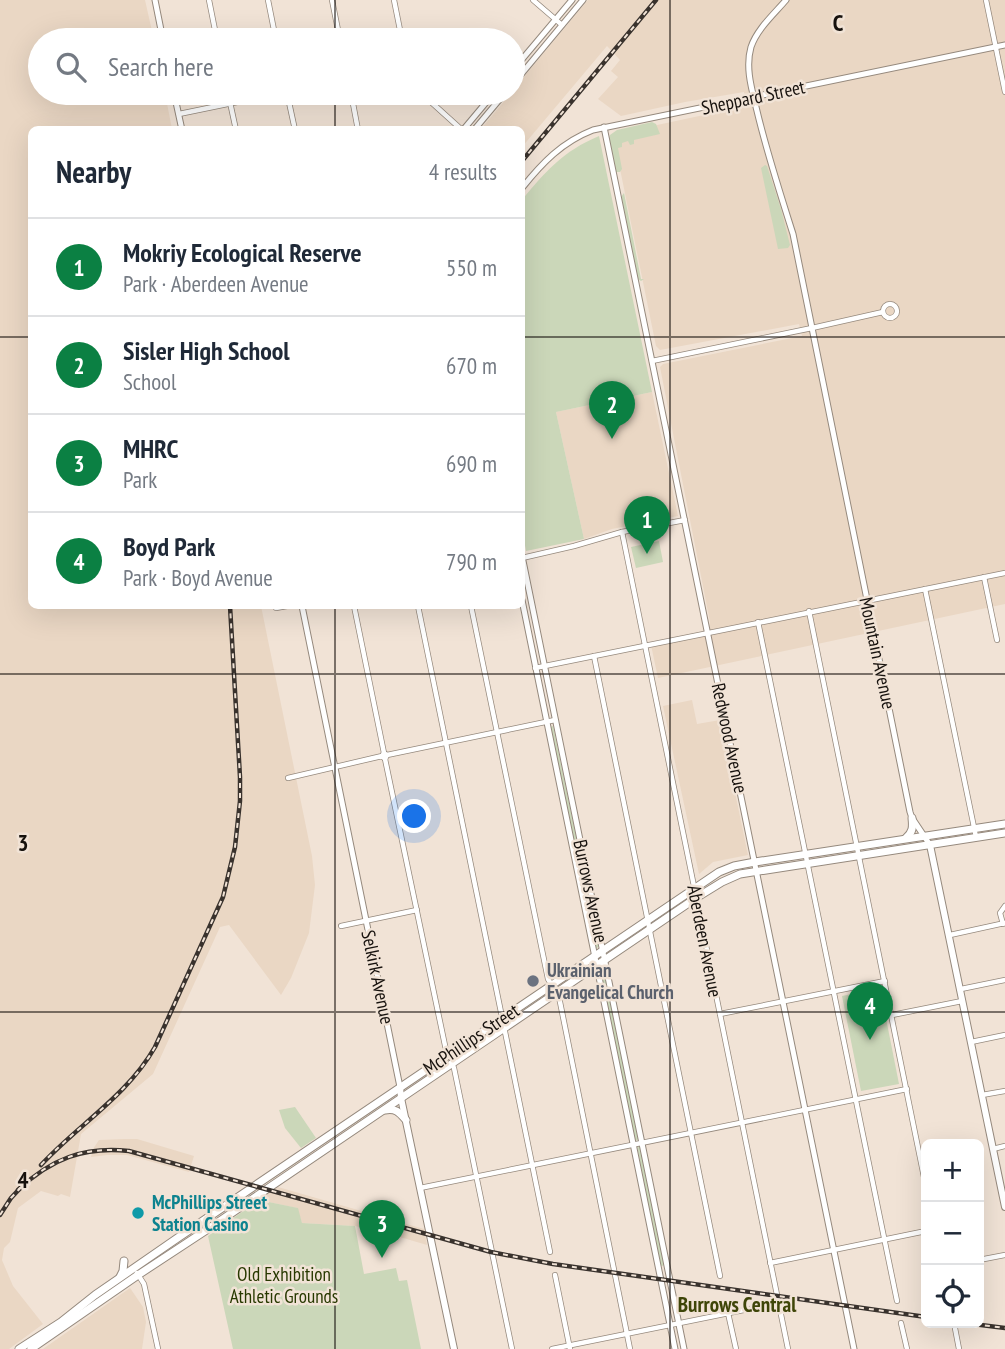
<!DOCTYPE html>
<html lang="en">
<head>
<meta charset="utf-8">
<style>
	:root { --surface:#fff; --page:#f6f6f7; --text:#1f2937; --muted:#747a83; --line:#e0e1e3; --accent:#0b8043 }
	body { margin:0; font-family:"PT Sans Narrow",sans-serif; background:var(--page); color:var(--text) }
	.controls { position:absolute; right:21px; bottom:21px; display:grid; overflow:hidden; border-radius:10px; box-shadow:0 7px 28px #0002 }
	.controls button { width:63px; height:63px; display:grid; place-items:center; padding:0; border:0; border-bottom:2px solid var(--line); background:var(--surface); color:var(--text); font:35px sans-serif }
	.you { position:absolute; left:415px; top:817px; width:24px; height:24px; margin:-18px; border:5px solid #fff; border-radius:50%; background:#1a73e8; box-shadow:0 0 0 10px #1a73e833 }
	.badge { display:grid; place-items:center; width:46px; height:46px; border-radius:50%; background:var(--accent); color:#fff; font-size:23px; font-weight:700 }
	.pin { position:absolute; translate:-50% -58px; filter:drop-shadow(0 2px 4px #0008) }
	.pin::after { content:''; position:absolute; top:37px; width:24px; height:21px; background:inherit; clip-path:polygon(0 0,100% 0,50% 100%) }
	.list { margin:0; padding:0; list-style:none }
	h2 { display:flex; justify-content:space-between; align-items:center; height:91px; margin:0; padding:0 28px; font-size:30px }
	h2 small { font-size:23px; font-weight:400; color:var(--muted) }
	.list li { display:grid; grid-template-columns:46px 1fr auto; gap:21px; align-items:center; box-sizing:border-box; height:98px; padding:0 28px; border-top:2px solid var(--line) }
	.list b { display:block; font-size:26px; white-space:nowrap }
	.list p { margin:0; font-size:23px; white-space:nowrap; color:var(--muted) }
	.list em { font-size:23px; font-style:normal; color:var(--muted) }
	.icon { flex:none; width:38px; height:38px; fill:none; stroke:currentColor; stroke-width:2; stroke-linecap:round; stroke-linejoin:round }
	.map { position:relative; flex:none; width:1005px; height:1349px; overflow:hidden }
	.search { position:absolute; background:var(--surface); box-shadow:0 7px 28px #0002; left:28px; top:28px; width:497px; height:77px; display:flex; align-items:center; gap:18px; box-sizing:border-box; padding:0 24px; border-radius:38px; color:var(--muted); font-size:26px }
	.panel { position:absolute; background:var(--surface); box-shadow:0 7px 28px #0002; left:28px; top:126px; width:497px; height:483px; border-radius:10px }
	.map>svg:first-child { display:block }
	.built { fill:#ead7c4 }
	.green { fill:#cbd7b9 }
	.lines { fill:none; stroke-linecap:round; stroke-linejoin:round }
	.minor-casing { stroke:#95897d; stroke-width:6 }
	.tertiary-casing { stroke:#95897d; stroke-width:7 }
	.secondary-casing { stroke:#95897d; stroke-width:8 }
	.primary-casing { stroke:#95897d; stroke-width:9 }
	.minor { stroke:#fff; stroke-width:4.5 }
	.tertiary { stroke:#fff; stroke-width:5 }
	.secondary { stroke:#fff; stroke-width:6 }
	.primary { stroke:#fff; stroke-width:7 }
	.rail-casing { stroke:#39322d; stroke-width:4.5 }
	.rail { stroke:#f1e3d6; stroke-width:2; stroke-dasharray:5; stroke-linecap:butt }
	.grid { fill:none; stroke:#17120e; stroke-width:2; stroke-opacity:0.55 }
	.worship-dot { fill:#6b7280; stroke:#f1e3d6; stroke-width:2.5 }
	.culture-dot { fill:#0f9aa8; stroke:#f1e3d6; stroke-width:2.5 }
	.labels { text-anchor:middle; stroke-width:5; stroke-linejoin:round; paint-order:stroke }
	.street-label { font-size:19px; fill:#17120e; stroke:#f1e3d6 }
	.worship-label { font-size:19px; font-weight:bold; fill:#5b616d; stroke:#f1e3d6; text-anchor:start }
	.culture-label { font-size:19px; font-weight:bold; fill:#0d838f; stroke:#f1e3d6; text-anchor:start }
	.park-label { font-size:19px; fill:#283900; stroke:#f1e3d6 }
	.neighbourhood-label { font-size:21px; font-weight:bold; fill:#3e4508; stroke:#f1e3d6 }
	.grid-label { font-size:23px; text-anchor:middle; font-weight:bold; fill:#17120e; stroke:#f1e3d6; stroke-width:5; stroke-linejoin:round; paint-order:stroke }
</style>
</head>
<body>
<div class="map">
<svg width="1005" height="1349" viewBox="0 0 1005 1349">
	<rect width="100%" height="100%" fill="#f1e3d6"/>
	<g class="built">
		<polygon points="0,0 145,0 154,40 40,40 40,93 165,93 172,129 32,130 32,606 261,606 312,856 315,885 309,933 291,978 281,995 229,925 220,927 153,1074 81,1134 70,1197 61,1194 58,1196 41,1191 18,1208 10,1242 4,1248 2,1260 13,1286 43,1324 9,1349 0,1349"/>
		<polygon points="588,0 1005,0 1005,604 658,678 651,645 709,633 710,622 660,367 663,364 802,336 799,324 660,350 656,346 619,164 615,134 746,106 744,92 685,102 621,116 598,99 618,77 611,71 620,60 607,46 522,147 522,130 480,130 511,93 513,93 513,90"/>
		<polygon points="652,392 678,516 612,529 584,539 556,412"/>
		<polygon points="692,700 697,724 720,720 748,855 713,862 699,874 663,706"/>
		<polygon points="124,1139 137,1139 194,1156 189,1172 127,1155 107,1155 91,1157 93,1149 99,1140"/>
		<polygon points="278,1187 424,1229 427,1245 393,1235 355,1226 302,1223 297,1208 259,1200"/>
		<polygon points="130,1288 143,1307 146,1322 142,1349 43,1349"/>
	</g>
	<g class="green">
		<polygon points="652,122 656,124 660,134 634,140 634,144 630,145 628,141 622,143 622,147 618,148 622,169 620,172 616,172 609,140 610,135 617,130"/>
		<path d="M 599,136 L 652,392 L 556,412 L 584,539 L 526,551 L 522,528 L 522,200 C 545,172 563,151 599,136 Z"/>
		<polygon points="765,165 767,166 781,209 790,245 788,248 778,249 761,168"/>
		<polygon points="624,193 641,279 644,279 641,281 638,279 621,197"/>
		<polygon points="659,541 663,562 636,568 631,547"/>
		<polygon points="553,726 599,946 597,948 596,948 550,727"/>
		<polygon points="603,968 605,969 639,1136 637,1141 634,1138 600,971"/>
		<polygon points="880,988 899,1084 861,1091 842,996"/>
		<polygon points="295,1107 316,1138 301,1148 285,1128 279,1110"/>
		<polygon points="637,1146 639,1146 641,1148 664,1265 662,1266 659,1264"/>
		<polygon points="259,1200 298,1208 302,1223 355,1226 364,1274 396,1268 399,1281 407,1280 421,1349 233,1349 208,1236"/>
	</g>
	<g class="lines">
		<defs>
			<g id="minor">
				<polyline points="209,0 217,40"/>
				<polyline points="268,0 276,40"/>
				<polyline points="332,0 340,40"/>
				<polyline points="394,0 402,40"/>
				<polyline points="533,0 562,25"/>
				<polyline points="986,0 1005,92"/>
				<polyline points="228,93 236,130"/>
				<polyline points="287,93 295,130"/>
				<polyline points="351,93 358,130"/>
				<polyline points="421,93 462,130"/>
				<polyline points="179,114 281,93"/>
				<circle cx="890" cy="311" r="7"/>
				<polyline points="652,361 812,328 883,312"/>
				<polyline points="622,532 788,1349"/>
				<polyline points="522,558 574,546 622,532 685,520"/>
				<polyline points="984,577 997,640"/>
				<polyline points="925,589 976,837"/>
				<polyline points="354,606 384,753"/>
				<polyline points="418,606 550,1252"/>
				<polyline points="471,606 548,979 559,997 630,1349"/>
				<polyline points="276,608 287,606"/>
				<polyline points="809,611 926,1187"/>
				<polyline points="758,622 897,1301"/>
				<polyline points="594,656 720,1276"/>
				<polyline points="535,668 1005,573"/>
				<polyline points="387,755 555,720"/>
				<polyline points="385,759 447,1055"/>
				<polyline points="288,778 382,756 385,759 387,755 384,753 382,756"/>
				<polyline points="1003,924 1000,913 1005,906"/>
				<polyline points="341,926 417,910"/>
				<polyline points="950,935 1005,923"/>
				<polyline points="961,989 1005,980"/>
				<polyline points="720,1014 885,981"/>
				<polyline points="892,1015 962,1001"/>
				<polyline points="971,1042 1005,1035"/>
				<polyline points="452,1063 454,1068 512,1349"/>
				<polyline points="982,1095 1005,1091"/>
				<polyline points="993,1149 1005,1146"/>
				<polyline points="420,1188 907,1089"/>
				<polyline points="979,1260 1005,1255"/>
				<polyline points="770,1263 926,1231"/>
				<polyline points="137,1273 144,1284 158,1349"/>
				<polyline points="555,1275 570,1349"/>
				<polyline points="728,1313 736,1349"/>
				<polyline points="901,1323 907,1349"/>
				<polyline points="954,1323 959,1349"/>
				<polyline points="552,1349 779,1303"/>
			</g>
			<g id="tertiary">
				<polyline points="155,0 163,40"/>
				<path d="M 786,0 C 774,14 757,29 751,47 C 745,68 752,90 757,111 C 767,153 780,193 793,234 L 910,812 L 912,818 L 930,845"/>
				<polyline points="513,70 572,0"/>
				<polyline points="513,84 583,0"/>
				<polyline points="174,93 182,130"/>
				<polyline points="604,127 854,1349"/>
				<polyline points="463,130 494,93"/>
				<polyline points="474,130 505,93"/>
				<path d="M 522,188 C 542,163 562,142 593,130 L 1005,45"/>
				<polyline points="522,556 684,1349"/>
				<polyline points="522,600 675,1349"/>
				<polyline points="302,606 400,1087"/>
			</g>
			<g id="secondary">
				<polyline points="930,845 1005,1207"/>
				<polyline points="400,1087 401,1098 454,1349"/>
			</g>
			<g id="primary">
				<path d="M 906,838 C 913,832 913,827 912,818"/>
				<path d="M 385,1110 C 396,1108 399,1112 406,1120"/>
				<polyline points="120,1277 123,1271 124,1261"/>
				<polyline points="19,1349 61,1322 95,1295 179,1237 719,872 734,866 755,862 1005,824"/>
				<polyline points="31,1349 138,1275 211,1227 696,898 722,882 740,874 1005,833"/>
			</g>
		</defs>
		<use href="#minor" class="minor-casing"/>
		<use href="#tertiary" class="tertiary-casing"/>
		<use href="#secondary" class="secondary-casing"/>
		<use href="#primary" class="primary-casing"/>
		<use href="#minor" class="minor"/>
		<use href="#tertiary" class="tertiary"/>
		<use href="#secondary" class="secondary"/>
		<use href="#primary" class="primary"/>
		<defs>
			<g id="rail">
				<polyline points="522,161 656,0"/>
				<path d="M 41,1165 C 79,1124 127,1096 155,1047 L 223,897 L 235,847 L 240,801 L 240,777 L 230,606"/>
				<path d="M 18,1190 C 51,1159 84,1146 129,1151 L 491,1252 L 553,1264 L 926,1317"/>
				<polyline points="0,1215 11,1198 25,1183"/>
				<polyline points="965,1323 1005,1328"/>
			</g>
		</defs>
		<use href="#rail" class="rail-casing"/>
		<use href="#rail" class="rail"/>
	</g>
	<path class="grid" d="M 335,0 L 335,40M 670,0 L 670,1349M 335,93 L 335,130M 0,337 L 32,337M 522,337 L 1005,337M 335,606 L 335,1349M 0,674 L 1005,674M 0,1012 L 1005,1012"/>
	<circle class="worship-dot" cx="533" cy="981" r="7"/>
	<circle class="culture-dot" cx="138" cy="1213" r="7"/>
	<g class="labels">
		<g class="street-label">
			<text transform="translate(753 97) rotate(-12)" y="7">Sheppard Street</text>
			<text transform="translate(878 653) rotate(78)" y="7">Mountain Avenue</text>
			<text transform="translate(730 738) rotate(78)" y="7">Redwood Avenue</text>
			<text transform="translate(591 891) rotate(78)" y="7">Burrows Avenue</text>
			<text transform="translate(705 941) rotate(79)" y="7">Aberdeen Avenue</text>
			<text transform="translate(378 977) rotate(78)" y="7">Selkirk Avenue</text>
			<text transform="translate(471 1039) rotate(-34)" y="7">McPhillips Street</text>
		</g>
		<g class="worship-label">
			<text x="547" y="977">Ukrainian<tspan x="547" dy="22">Evangelical Church</tspan></text>
		</g>
		<g class="culture-label">
			<text x="152" y="1209">McPhillips Street<tspan x="152" dy="22">Station Casino</tspan></text>
		</g>
		<g class="park-label">
			<text x="284" y="1281">Old Exhibition<tspan x="284" dy="22">Athletic Grounds</tspan></text>
		</g>
		<g class="neighbourhood-label">
			<text x="737" y="1312">Burrows Central</text>
		</g>
	</g>
	<g class="grid-label">
		<text x="838" y="31">C</text>
		<text x="23" y="851">3</text>
		<text x="23" y="1188">4</text>
	</g>
</svg>
<div class="controls">
<button>+</button>
<button>−</button>
<button><svg class="icon" aria-label="locate" viewBox="0 0 24 24"><circle cx="12" cy="12" r="6"/><path d="M12 2v4M12 18v4M2 12h4M18 12h4"/></svg></button>
</div>
<div class="you"></div>
<div class="pin badge" style="left:647px;top:554px">1</div>
<div class="pin badge" style="left:612px;top:439px">2</div>
<div class="pin badge" style="left:382px;top:1258px">3</div>
<div class="pin badge" style="left:870px;top:1040px">4</div>
<div class="search"><svg class="icon" aria-label="search" viewBox="0 0 24 24"><circle cx="10" cy="10" r="6"/><path d="M15 15l6 6"/></svg>Search here</div>
<section class="panel">
<h2>Nearby<small>4 results</small></h2>
<ul class="list">
<li><span class="badge">1</span><div><b>Mokriy Ecological Reserve</b><p>Park · Aberdeen Avenue</p></div><em>550 m</em></li>
<li><span class="badge">2</span><div><b>Sisler High School</b><p>School</p></div><em>670 m</em></li>
<li><span class="badge">3</span><div><b>MHRC</b><p>Park</p></div><em>690 m</em></li>
<li><span class="badge">4</span><div><b>Boyd Park</b><p>Park · Boyd Avenue</p></div><em>790 m</em></li>
</ul>
</section>
</div>
</body>
</html>
